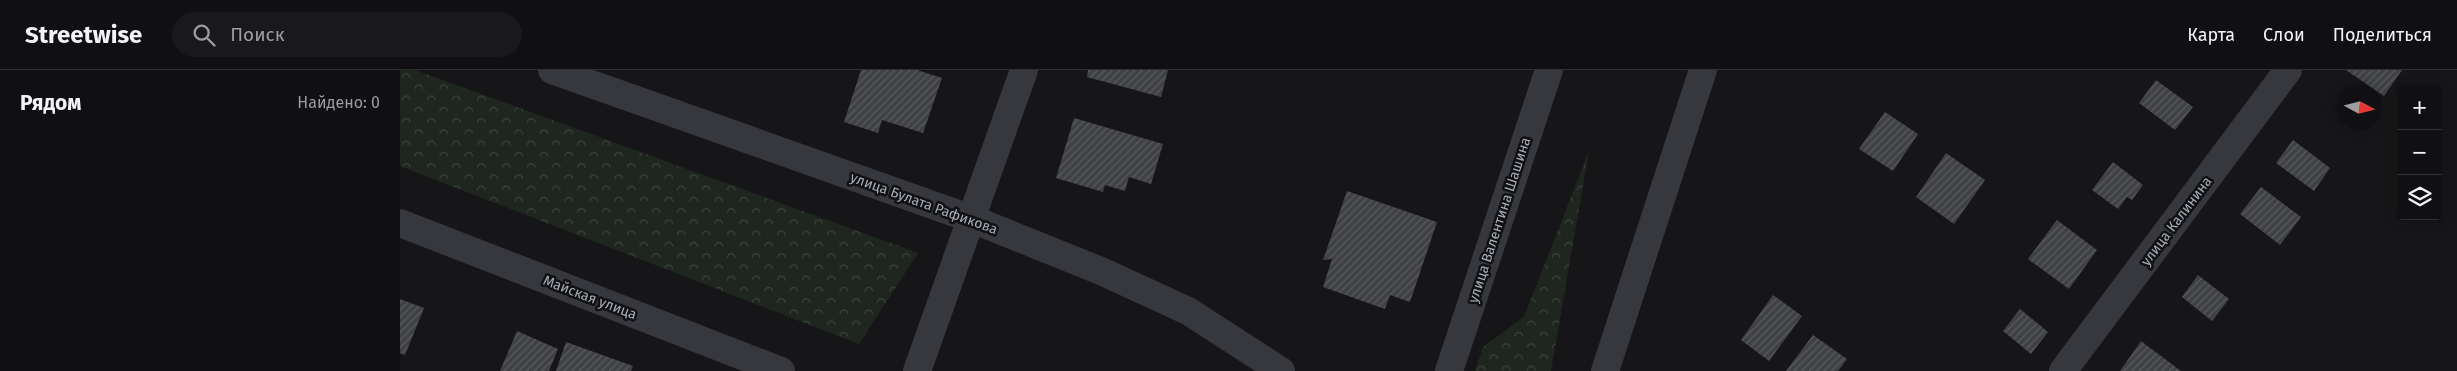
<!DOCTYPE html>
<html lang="ru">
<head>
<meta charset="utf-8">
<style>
	:root { --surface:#101012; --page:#19191b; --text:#f1f3f6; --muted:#9c9d9f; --line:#303032 }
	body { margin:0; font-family:"Fira Sans",sans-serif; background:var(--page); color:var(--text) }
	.controls { position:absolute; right:15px; top:15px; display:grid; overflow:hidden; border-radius:5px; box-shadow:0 2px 12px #0003 }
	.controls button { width:45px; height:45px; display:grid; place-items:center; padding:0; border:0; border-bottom:1px solid var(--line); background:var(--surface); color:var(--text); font:25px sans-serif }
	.compass { position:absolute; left:1937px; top:15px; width:45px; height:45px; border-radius:50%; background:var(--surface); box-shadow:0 2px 12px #0003; rotate:97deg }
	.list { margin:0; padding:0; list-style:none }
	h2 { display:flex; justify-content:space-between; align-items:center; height:65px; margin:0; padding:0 20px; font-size:21px }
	h2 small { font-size:16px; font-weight:400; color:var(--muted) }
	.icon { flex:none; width:28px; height:28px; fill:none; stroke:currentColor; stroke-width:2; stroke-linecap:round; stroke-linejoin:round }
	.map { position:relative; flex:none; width:2057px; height:301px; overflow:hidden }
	header { display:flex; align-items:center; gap:30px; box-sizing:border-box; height:70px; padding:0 25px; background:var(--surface); border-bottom:1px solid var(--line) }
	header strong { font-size:24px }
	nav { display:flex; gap:28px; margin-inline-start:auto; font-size:18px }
	.search { width:350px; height:45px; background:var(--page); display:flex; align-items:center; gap:12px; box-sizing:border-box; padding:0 18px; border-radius:28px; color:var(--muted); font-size:19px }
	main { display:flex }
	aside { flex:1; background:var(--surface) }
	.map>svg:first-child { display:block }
	.forest { fill:url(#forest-crowns) }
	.building { fill:url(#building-hatch) }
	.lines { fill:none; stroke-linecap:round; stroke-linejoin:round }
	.minor { stroke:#37383d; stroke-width:28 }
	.labels { text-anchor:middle; stroke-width:5; stroke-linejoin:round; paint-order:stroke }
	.street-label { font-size:14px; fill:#a8adb8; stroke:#111113 }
</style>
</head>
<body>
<header>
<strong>Streetwise</strong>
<div class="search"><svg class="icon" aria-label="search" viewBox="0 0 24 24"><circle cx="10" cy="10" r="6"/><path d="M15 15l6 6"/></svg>Поиск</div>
<nav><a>Карта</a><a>Слои</a><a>Поделиться</a></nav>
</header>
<main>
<aside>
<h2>Рядом<small>Найдено: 0</small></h2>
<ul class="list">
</ul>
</aside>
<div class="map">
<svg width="2057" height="301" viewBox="0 0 2057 301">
	<defs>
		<pattern id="forest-crowns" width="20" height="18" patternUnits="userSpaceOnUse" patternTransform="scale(1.25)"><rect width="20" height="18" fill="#1e261f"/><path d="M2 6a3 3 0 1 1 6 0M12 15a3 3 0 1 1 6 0" fill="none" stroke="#3c433d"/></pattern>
		<pattern id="building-hatch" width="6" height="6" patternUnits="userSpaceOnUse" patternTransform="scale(1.25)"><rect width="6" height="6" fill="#404145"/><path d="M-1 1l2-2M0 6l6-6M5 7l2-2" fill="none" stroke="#595a5e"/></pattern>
	</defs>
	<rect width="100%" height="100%" fill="#161618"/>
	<g class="forest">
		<polygon points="0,0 15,0 518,183 459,274 0,96"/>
		<polygon points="1189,81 1151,301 1075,301 1083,277 1124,247"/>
	</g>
	<g class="building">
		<polygon points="461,0 517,0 542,8 523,63 482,50 478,63 444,52"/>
		<polygon points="688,0 768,0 761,27 687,7"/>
		<polygon points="1946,0 2002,0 1984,26"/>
		<polygon points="1756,10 1793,37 1775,60 1739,33"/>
		<polygon points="1485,42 1518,64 1493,101 1459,79"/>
		<polygon points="674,48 763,74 751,114 729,107 725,121 705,115 703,122 656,108"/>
		<polygon points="1893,70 1930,98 1914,121 1876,93"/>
		<polygon points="1546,83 1585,110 1554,154 1516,127"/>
		<polygon points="1713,92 1743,115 1732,130 1727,127 1718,139 1692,120"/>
		<polygon points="1861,117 1901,147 1880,175 1840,144"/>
		<polygon points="947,121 1037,152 1010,232 990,225 985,239 923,217 932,189 923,190"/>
		<polygon points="1657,150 1697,180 1669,219 1628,189"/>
		<polygon points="1798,205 1829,229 1812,251 1782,227"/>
		<polygon points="1373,225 1402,246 1369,291 1341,270"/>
		<polygon points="0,229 24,238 5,285 0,283"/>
		<polygon points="1620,239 1648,262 1631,284 1603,261"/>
		<polygon points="117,261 158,279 149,301 100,301"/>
		<polygon points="1413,265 1447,289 1438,301 1386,301"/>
		<polygon points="1741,271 1781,301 1720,301"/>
		<polygon points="166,272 233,296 231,301 156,301"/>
	</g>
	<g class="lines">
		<g class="minor">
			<polyline points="152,0 572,149 701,201 788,241 881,301"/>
			<polyline points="0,153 381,301"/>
			<polyline points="517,301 624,0"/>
			<polyline points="1049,301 1149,0"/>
			<polyline points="1205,301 1303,0"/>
			<polyline points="1663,301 1888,0"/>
		</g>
	</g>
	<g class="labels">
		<g class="street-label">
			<text transform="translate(524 133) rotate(20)" y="5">улица Булата Рафикова</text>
			<text transform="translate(1099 150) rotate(-72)" y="5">улица Валентина Шашина</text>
			<text transform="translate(1776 151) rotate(-53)" y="5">улица Калинина</text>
			<text transform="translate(190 227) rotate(21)" y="5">Майская улица</text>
		</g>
	</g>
</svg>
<div class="controls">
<button>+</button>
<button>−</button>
<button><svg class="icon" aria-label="layers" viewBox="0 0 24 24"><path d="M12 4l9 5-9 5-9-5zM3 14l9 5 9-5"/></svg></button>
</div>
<svg class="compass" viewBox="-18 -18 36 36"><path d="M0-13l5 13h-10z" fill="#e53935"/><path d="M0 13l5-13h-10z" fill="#9c9d9f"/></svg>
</div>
</main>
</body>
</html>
